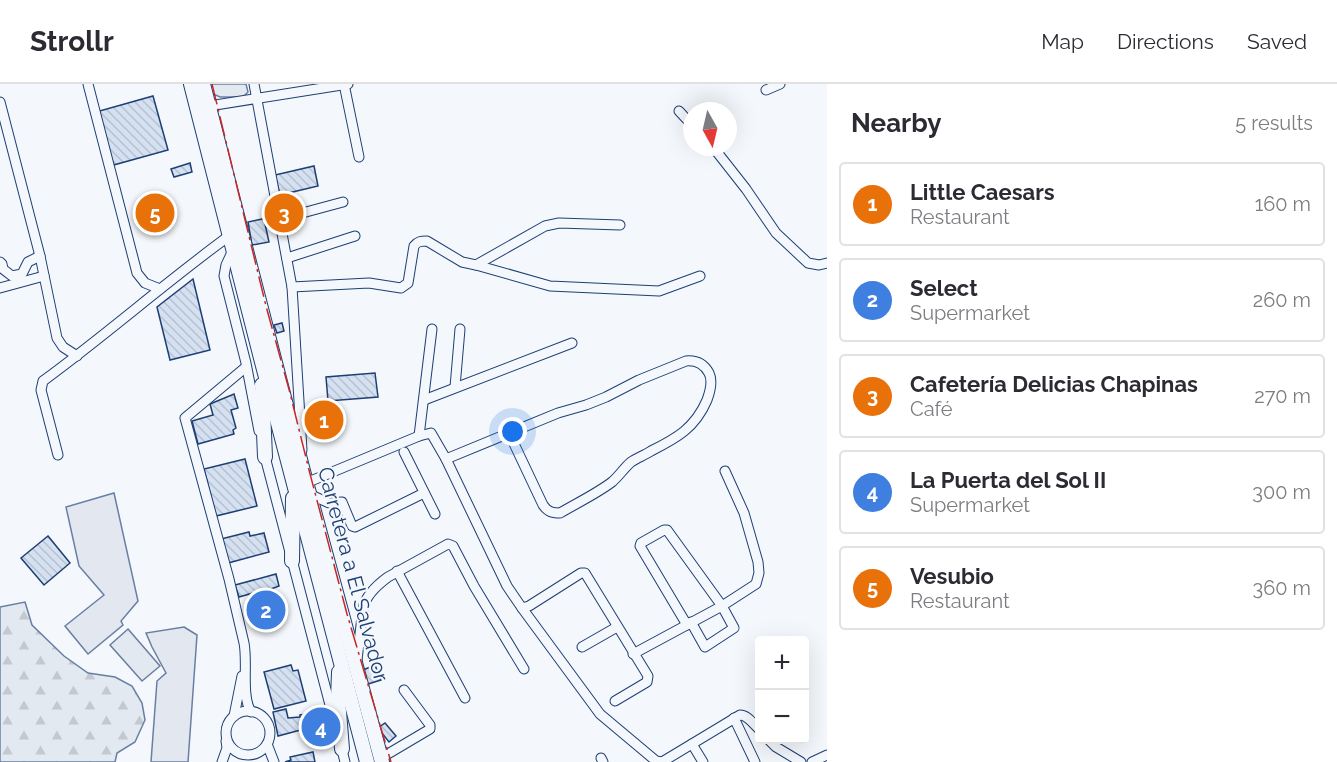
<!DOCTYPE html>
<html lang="en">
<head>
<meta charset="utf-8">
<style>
	:root { --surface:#fff; --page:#f2f2f3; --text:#2b2b33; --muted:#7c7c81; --line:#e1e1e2; --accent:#c62828 }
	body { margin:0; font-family:Raleway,sans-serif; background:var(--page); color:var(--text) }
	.controls { position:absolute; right:18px; bottom:18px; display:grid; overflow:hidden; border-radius:6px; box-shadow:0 6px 24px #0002 }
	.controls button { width:54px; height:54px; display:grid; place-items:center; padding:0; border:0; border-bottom:2px solid var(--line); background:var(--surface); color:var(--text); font:30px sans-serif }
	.compass { position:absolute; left:683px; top:18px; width:54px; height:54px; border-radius:50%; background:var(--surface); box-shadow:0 6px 24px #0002; rotate:172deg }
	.you { position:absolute; left:513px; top:348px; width:21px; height:21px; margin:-15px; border:4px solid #fff; border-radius:50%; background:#1a73e8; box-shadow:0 0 0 9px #1a73e833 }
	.badge { display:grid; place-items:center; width:39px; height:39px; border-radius:50%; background:var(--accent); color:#fff; font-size:20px; font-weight:700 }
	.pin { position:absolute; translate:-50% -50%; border:3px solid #fff; box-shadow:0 2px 6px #0006 }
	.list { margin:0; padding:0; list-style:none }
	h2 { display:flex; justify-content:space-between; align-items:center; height:78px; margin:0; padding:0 24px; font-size:26px }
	h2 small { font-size:20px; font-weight:400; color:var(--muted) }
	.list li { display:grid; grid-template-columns:39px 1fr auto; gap:18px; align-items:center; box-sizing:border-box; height:84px; margin:0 12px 12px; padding:0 12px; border:2px solid var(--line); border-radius:6px }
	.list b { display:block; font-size:22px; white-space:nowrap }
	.list p { margin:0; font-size:20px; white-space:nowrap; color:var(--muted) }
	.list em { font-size:20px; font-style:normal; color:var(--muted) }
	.map { position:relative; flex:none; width:827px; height:678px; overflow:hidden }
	header { display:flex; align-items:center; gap:36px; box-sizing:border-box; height:84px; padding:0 30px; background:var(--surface); border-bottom:2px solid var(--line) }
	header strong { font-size:28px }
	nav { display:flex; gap:33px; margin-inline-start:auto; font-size:21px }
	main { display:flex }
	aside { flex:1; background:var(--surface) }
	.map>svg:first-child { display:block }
	.grass { fill:#e3e9f0; stroke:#687fa3; stroke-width:1.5 }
	.forest { fill:url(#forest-firs); stroke:#687fa3; stroke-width:1.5 }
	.parking { fill:#e3e8f0; stroke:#687fa3; stroke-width:1.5 }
	.building { fill:url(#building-back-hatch); stroke:#1d3f73; stroke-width:1.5 }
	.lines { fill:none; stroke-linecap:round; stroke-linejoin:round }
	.minor-casing { stroke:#1d3f73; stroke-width:11 }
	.highway-casing { stroke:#1d3f73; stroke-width:16 }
	.minor { stroke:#f4f7fb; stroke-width:9 }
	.highway { stroke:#f4f7fb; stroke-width:14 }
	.power { stroke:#c62828; stroke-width:1.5; stroke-dasharray:21 4.5 3 4.5; stroke-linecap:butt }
	.labels { text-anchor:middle; stroke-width:4.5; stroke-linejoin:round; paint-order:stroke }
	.street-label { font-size:21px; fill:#1d3f73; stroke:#f4f7fb }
</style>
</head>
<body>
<header>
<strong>Strollr</strong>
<nav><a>Map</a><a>Directions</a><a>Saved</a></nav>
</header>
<main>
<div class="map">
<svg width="827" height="678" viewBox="0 0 827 678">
	<defs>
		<pattern id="forest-firs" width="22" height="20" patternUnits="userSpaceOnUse" patternTransform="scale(1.5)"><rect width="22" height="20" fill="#e3e9f0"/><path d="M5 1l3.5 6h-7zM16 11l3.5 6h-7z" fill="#c2c9d1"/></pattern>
		<pattern id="building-back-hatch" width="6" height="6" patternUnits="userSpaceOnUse" patternTransform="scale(1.5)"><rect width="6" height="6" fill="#d5e0f0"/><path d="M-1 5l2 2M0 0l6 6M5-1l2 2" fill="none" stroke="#b6c1d1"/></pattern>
	</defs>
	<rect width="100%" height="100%" fill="#f4f7fb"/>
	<g class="grass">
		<polygon points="209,0 246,0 248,8 243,13 220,13 211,9"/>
		<polygon points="128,545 160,582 142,597 110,561"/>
	</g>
	<polygon class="forest" points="25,518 32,541 64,572 88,589 115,593 132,602 142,619 145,636 135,658 117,669 115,678 0,678 0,523"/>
	<g class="parking">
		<polygon points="114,409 138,517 121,537 123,541 88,570 65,542 104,511 79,482 66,423"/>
		<polygon points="184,543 197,551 188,678 151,678 157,597 166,589 152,563 146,549"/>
	</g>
	<g class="building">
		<polygon points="153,12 168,66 110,82 96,28"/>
		<polygon points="190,79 192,88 174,93 171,85"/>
		<polygon points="314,82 318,102 280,111 275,91"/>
		<polygon points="165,111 174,138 146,148 136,121"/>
		<polygon points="295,111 299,128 283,131 279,114"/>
		<polygon points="267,134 268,139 265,140 269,158 252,161 248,138"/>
		<polygon points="193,195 210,266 170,276 157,223"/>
		<polygon points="282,239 284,247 277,249 274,241"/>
		<polygon points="375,289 378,313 328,317 326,293"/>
		<polygon points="234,310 238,324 231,326 236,344 233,346 234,350 198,360 192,337 213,331 210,320"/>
		<polygon points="245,375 257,422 216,432 204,385"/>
		<polygon points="249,448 250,452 264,449 269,468 228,479 221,455"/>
		<polygon points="48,452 70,479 44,501 21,474"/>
		<polygon points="276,490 279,502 271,505 274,517 256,521 253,509 239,513 235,501"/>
		<polygon points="277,516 281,530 255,537 251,522"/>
		<polygon points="291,581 293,587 298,586 306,617 274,625 264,588"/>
		<polygon points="375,581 381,596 368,600 363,586"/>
		<polygon points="286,625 288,634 300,633 300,631 307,630 308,632 312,631 315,639 311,640 312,643 278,652 273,628"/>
		<polygon points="385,639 396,652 389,658 378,644"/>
		<polygon points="313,668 315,678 285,678 291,676 290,673"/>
	</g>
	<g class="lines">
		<defs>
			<g id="minor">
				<polyline points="88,0 137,189 145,199 160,205"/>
				<polyline points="254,0 292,203 302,366"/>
				<polyline points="344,0 359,73"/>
				<polyline points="766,6 780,0"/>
				<polyline points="0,18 40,172 57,254 63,263 77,272"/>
				<polyline points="209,22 348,0"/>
				<polyline points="679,27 692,41"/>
				<polyline points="713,63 746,105 776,149 808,179 819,181 827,179"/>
				<polyline points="280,135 343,118"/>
				<polyline points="233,166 226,181 224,192 246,279 259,347"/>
				<polyline points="287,174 355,152"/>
				<polyline points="0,178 2,180 3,185 12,192 22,190 28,178 40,172"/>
				<polyline points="476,181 545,142 559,139 620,141"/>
				<path d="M 292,203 L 369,199 L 401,204 L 408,199 L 414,162 C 418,157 421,157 427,157 L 462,178 L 476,181 L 550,202 L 659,207 L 700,192"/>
				<polyline points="0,204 44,192"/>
				<path d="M 246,283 L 185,334 L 229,495 L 244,559 C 248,579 241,611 251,628"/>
				<polyline points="455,303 460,245"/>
				<polyline points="424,316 572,259"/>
				<polyline points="419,352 432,245"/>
				<polyline points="404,368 435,430"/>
				<polyline points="264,369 335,640"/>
				<path d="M 58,371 L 41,306 L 43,297 C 107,250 166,198 229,152"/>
				<path d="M 446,375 L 558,329 L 586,321 L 606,313 L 639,296 L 686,277 C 697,276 704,280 709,289 C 713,297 710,308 707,316 C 695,344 677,354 651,367 C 645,371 637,374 631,378 C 624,384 619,392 612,398 C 596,410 577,419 560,429 C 552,429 548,428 543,421 L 509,349"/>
				<path d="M 306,399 L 419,352 L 431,349 L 446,375 L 507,502 L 522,524 L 600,630 L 656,677 L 662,678 L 740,631 C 748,631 754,641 760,646"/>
				<polyline points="309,410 329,419 342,418 352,442 355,443 424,409"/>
				<polyline points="397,487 465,614"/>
				<polyline points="522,524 529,522 581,489 585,489 648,592 647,598 615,617"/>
				<polyline points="687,541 640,462 641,459 664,446 667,446 722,522 734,544 705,563 691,538"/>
				<polyline points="582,563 617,543"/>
				<polyline points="633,570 722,522 756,500 759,489 758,478 744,429 725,387"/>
				<path d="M 357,576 L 363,524 C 366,511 377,501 388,493 L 448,460 L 453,462 L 474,502 L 524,585"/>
				<circle cx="248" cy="649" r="22"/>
				<polyline points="234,632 242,592"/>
				<polyline points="734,634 755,678"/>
				<polyline points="769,656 776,663 801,678"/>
				<polyline points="267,660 274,678"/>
				<polyline points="692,660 703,678"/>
				<polyline points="341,662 345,678"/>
				<polyline points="381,674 430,645 430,641 404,606"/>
				<polyline points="601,674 603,678"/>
				<polyline points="222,678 227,664 226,657"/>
				<polyline points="812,678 827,671"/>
			</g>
			<g id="highway">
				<polyline points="191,0 262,278 367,678"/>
				<polyline points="203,0 303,387 382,678"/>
				<polyline points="262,301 265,373"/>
				<polyline points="292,477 293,414"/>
				<polyline points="339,588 338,615 342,665"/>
			</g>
		</defs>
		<use href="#minor" class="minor-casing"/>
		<use href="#highway" class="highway-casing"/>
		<use href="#minor" class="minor"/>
		<use href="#highway" class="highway"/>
		<polyline class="power" points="212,0 266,222 290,309 309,386 347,530 391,678"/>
	</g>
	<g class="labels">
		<g class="street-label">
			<text transform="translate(353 490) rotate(75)" y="7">Carretera a El Salvador</text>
		</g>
	</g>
</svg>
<div class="controls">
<button>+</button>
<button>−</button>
</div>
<svg class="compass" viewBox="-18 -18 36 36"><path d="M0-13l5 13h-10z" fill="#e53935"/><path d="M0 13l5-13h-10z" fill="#7c7c81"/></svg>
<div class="you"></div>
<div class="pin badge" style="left:324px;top:336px;background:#e8710a">1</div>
<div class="pin badge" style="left:266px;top:526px;background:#3f7fe0">2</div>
<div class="pin badge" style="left:284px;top:129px;background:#e8710a">3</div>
<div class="pin badge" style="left:321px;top:643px;background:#3f7fe0">4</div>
<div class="pin badge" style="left:155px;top:129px;background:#e8710a">5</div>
</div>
<aside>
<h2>Nearby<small>5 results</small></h2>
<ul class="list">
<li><span class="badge" style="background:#e8710a">1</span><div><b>Little Caesars</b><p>Restaurant</p></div><em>160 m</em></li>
<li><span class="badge" style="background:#3f7fe0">2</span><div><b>Select</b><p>Supermarket</p></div><em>260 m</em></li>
<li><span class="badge" style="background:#e8710a">3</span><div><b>Cafetería Delicias Chapinas</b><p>Café</p></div><em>270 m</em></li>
<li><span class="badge" style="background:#3f7fe0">4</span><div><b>La Puerta del Sol II</b><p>Supermarket</p></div><em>300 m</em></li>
<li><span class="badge" style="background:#e8710a">5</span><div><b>Vesubio</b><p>Restaurant</p></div><em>360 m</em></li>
</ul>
</aside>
</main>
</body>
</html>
